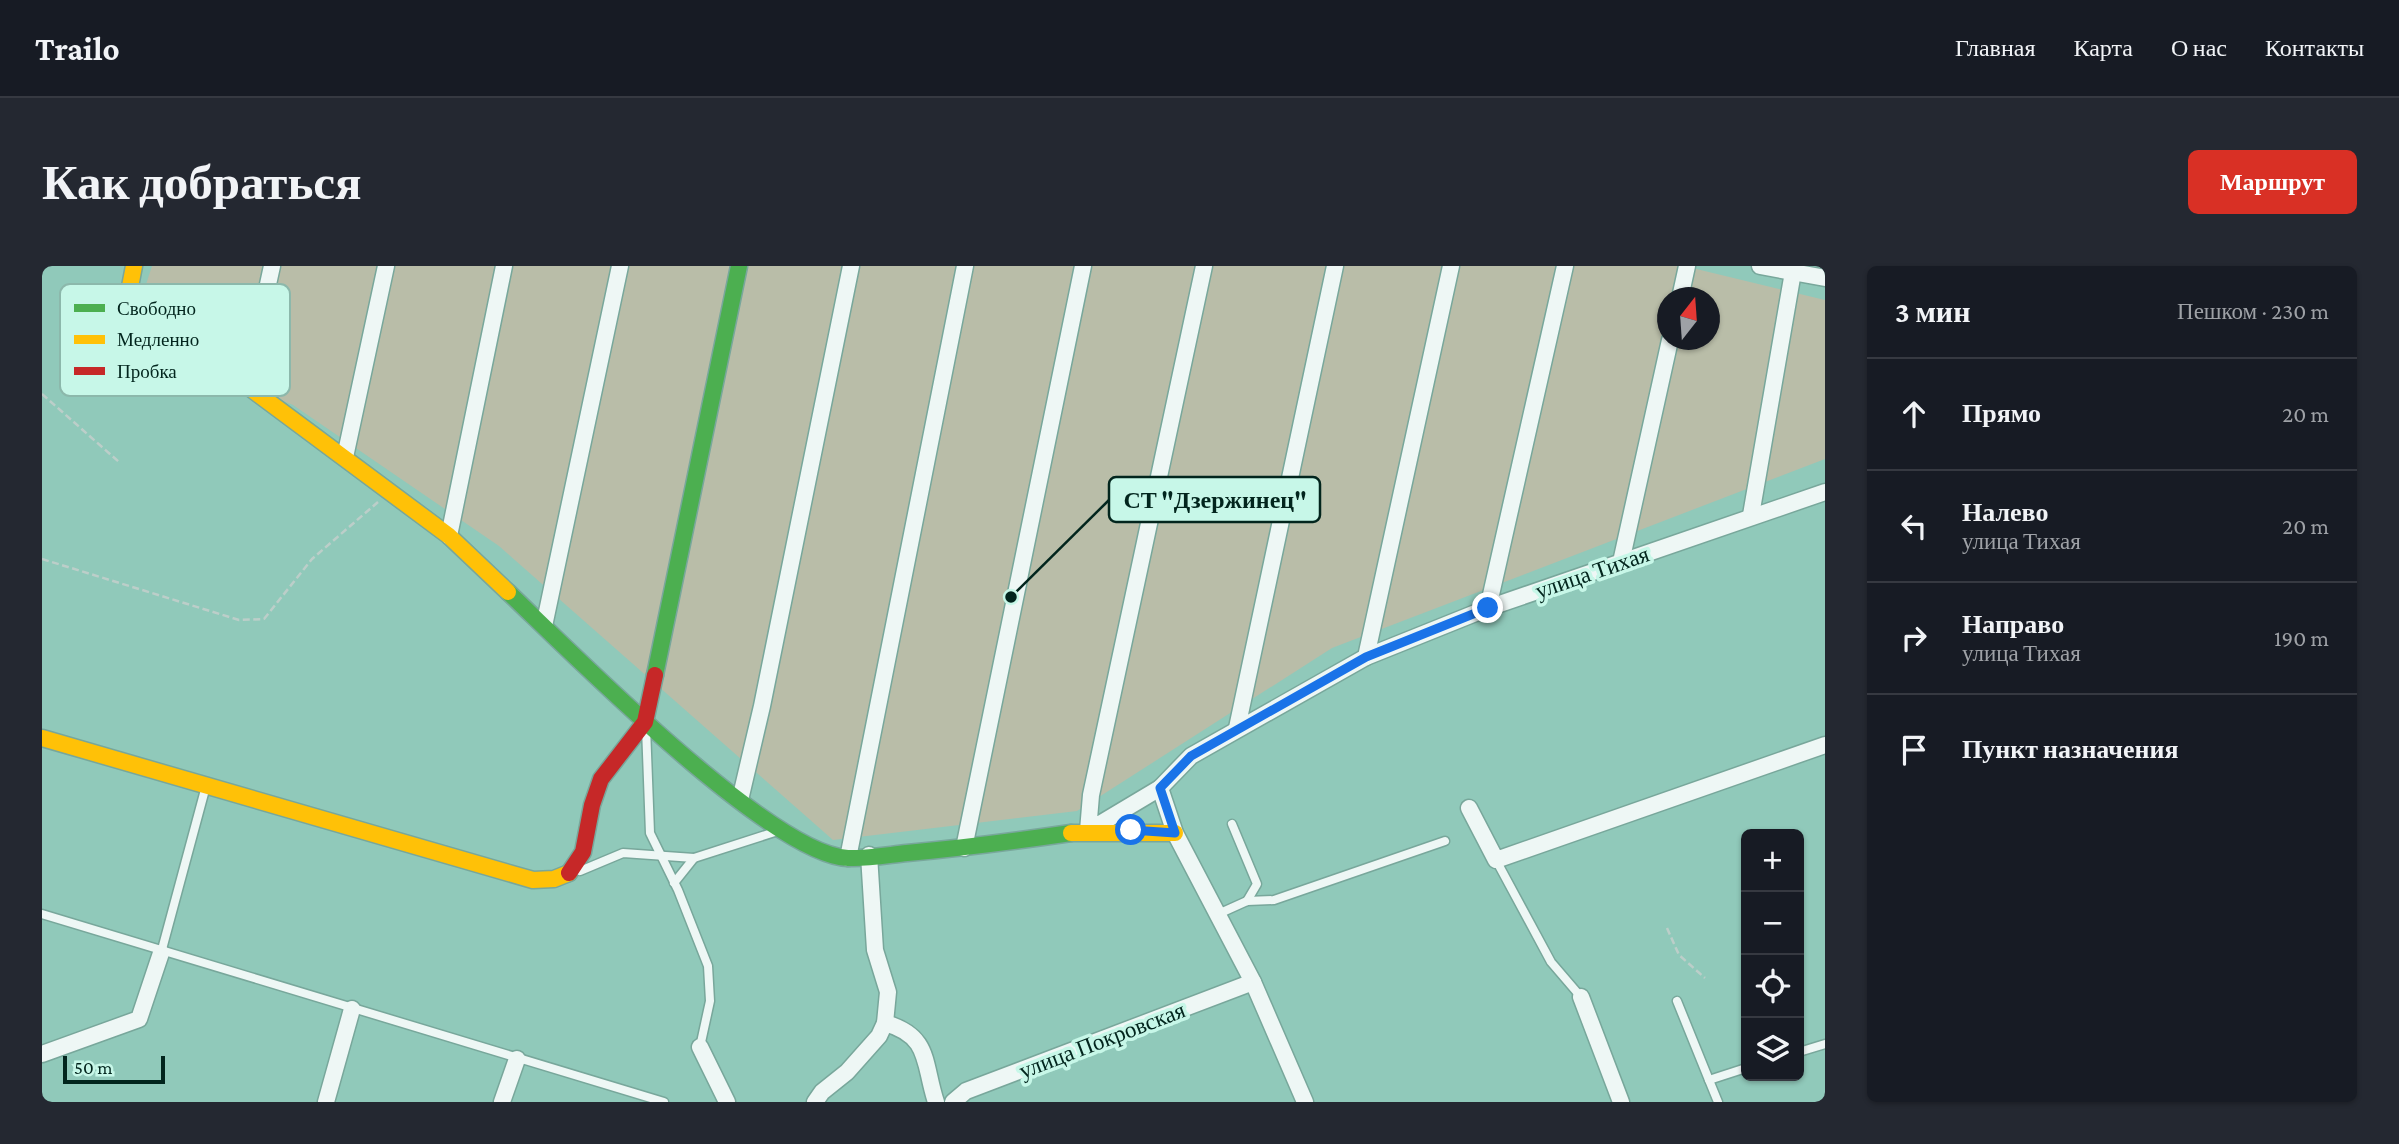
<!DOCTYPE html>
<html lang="ru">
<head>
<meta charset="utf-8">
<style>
	:root { --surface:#171b24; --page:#242831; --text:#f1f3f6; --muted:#9ea1a6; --line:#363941; --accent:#d93025 }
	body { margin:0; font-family:"Crimson Pro",serif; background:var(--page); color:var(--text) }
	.controls { position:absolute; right:21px; bottom:21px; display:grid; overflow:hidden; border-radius:10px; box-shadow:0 2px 5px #0004 }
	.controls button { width:63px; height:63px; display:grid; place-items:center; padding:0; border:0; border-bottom:2px solid var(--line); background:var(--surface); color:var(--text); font:35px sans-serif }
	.compass { position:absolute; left:1615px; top:21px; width:63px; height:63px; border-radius:50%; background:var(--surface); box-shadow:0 2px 5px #0004; rotate:17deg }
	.scale { position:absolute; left:21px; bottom:18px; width:102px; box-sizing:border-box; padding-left:7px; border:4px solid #02251d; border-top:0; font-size:19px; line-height:24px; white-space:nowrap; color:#02251d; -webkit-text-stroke:5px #c7f7e8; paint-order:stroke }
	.stop { position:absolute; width:21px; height:21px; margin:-16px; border:5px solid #1a73e8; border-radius:50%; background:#fff }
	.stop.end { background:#1a73e8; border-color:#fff; box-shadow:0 2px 7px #0008 }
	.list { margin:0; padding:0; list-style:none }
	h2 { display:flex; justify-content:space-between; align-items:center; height:91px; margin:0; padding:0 28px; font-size:30px }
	h2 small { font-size:23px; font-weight:400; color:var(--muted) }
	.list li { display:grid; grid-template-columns:46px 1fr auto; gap:21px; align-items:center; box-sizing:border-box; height:112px; padding:0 28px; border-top:2px solid var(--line) }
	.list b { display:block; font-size:26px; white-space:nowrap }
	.list p { margin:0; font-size:23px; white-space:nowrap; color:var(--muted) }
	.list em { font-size:23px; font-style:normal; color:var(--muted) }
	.icon { flex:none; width:38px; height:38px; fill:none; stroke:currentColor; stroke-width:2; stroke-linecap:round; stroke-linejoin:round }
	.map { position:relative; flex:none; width:1783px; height:836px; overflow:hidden; border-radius:10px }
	header { display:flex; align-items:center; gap:42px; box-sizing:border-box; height:98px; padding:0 35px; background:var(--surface); border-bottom:2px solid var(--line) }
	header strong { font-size:33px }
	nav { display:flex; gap:38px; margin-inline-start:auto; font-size:24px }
	.intro { display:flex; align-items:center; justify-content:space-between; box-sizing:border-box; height:168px; padding:0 42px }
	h1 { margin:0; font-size:49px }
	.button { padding:18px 32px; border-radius:10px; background:var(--accent); color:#fff; font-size:24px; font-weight:700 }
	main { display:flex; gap:42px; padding:0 42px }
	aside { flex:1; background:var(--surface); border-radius:10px; box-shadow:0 2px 5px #0004 }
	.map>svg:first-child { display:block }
	.green { fill:#b9bda8; fill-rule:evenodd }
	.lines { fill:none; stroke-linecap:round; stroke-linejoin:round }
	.lane-casing { stroke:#78a79b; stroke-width:11 }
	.street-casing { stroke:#78a79b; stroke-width:19 }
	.fast-casing { stroke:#78a79b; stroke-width:19 }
	.slow-casing { stroke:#78a79b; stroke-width:19 }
	.jam-casing { stroke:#78a79b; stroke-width:19 }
	.path { stroke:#bccec9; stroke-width:2.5; stroke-dasharray:7 3.5; stroke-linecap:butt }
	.lane { stroke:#eef7f5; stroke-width:8 }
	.street { stroke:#eef7f5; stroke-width:16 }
	.fast { stroke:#4caf50; stroke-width:16 }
	.slow { stroke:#ffc107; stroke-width:16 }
	.jam { stroke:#c62828; stroke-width:16 }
	.route { stroke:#1a73e8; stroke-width:9 }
	.labels { text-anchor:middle; stroke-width:7; stroke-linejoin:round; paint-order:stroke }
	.street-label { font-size:23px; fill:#02251d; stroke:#c7f7e8 }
	.key { fill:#c7f7e8; stroke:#8cb8ab; stroke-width:2 }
	.key-label { font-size:19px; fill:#02251d }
	.leader { fill:none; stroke:#02251d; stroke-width:2.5 }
	.callout-dot { fill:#02251d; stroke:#c7f7e8; stroke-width:2.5 }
	.callout { fill:#c7f7e8; stroke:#02251d; stroke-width:2.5 }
	.callout-label { font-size:24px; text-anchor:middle; font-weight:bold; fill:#02251d }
</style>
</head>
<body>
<header>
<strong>Trailo</strong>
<nav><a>Главная</a><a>Карта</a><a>О нас</a><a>Контакты</a></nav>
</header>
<div class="intro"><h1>Как добраться</h1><a class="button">Маршрут</a></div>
<main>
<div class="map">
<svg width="1783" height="836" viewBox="0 0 1783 836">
	<rect width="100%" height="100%" fill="#90c9ba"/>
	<path class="green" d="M 110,0 L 1642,0 L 1783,34 L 1783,193 L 1290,382 L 1035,545 L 791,574 L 457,280 L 251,139 L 144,94 L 94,77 L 92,55 ZM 1626,32 L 1668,32 L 1668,74 L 1626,74 Z"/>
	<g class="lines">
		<defs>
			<g id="lane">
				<polyline points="604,461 608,567 636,624 666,700 668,735 658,781"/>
				<polyline points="1190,558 1215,618 1205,635"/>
				<polyline points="1454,594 1509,696 1539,731"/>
				<polyline points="538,605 581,587 652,592"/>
				<polyline points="632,617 652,592 739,564"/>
				<polyline points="0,648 622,836"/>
				<polyline points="1174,649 1205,635 1232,634 1403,575"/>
				<polyline points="119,687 164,520"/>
				<polyline points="1635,735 1667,814"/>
				<polyline points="1757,786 1783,778"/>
				<polyline points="1676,836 1667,814 1704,802"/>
			</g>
			<g id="street">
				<polyline points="1718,0 1783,12"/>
				<polyline points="1638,32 1645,0"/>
				<polyline points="204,119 230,0"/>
				<polyline points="303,191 344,0"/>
				<polyline points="1709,249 1751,6"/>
				<polyline points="407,270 462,0"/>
				<polyline points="1579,296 1628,74"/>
				<polyline points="1446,342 1523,0"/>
				<polyline points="502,360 578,0"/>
				<polyline points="1324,391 1409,0"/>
				<polyline points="1195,462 1293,0"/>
				<polyline points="1118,522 1046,565 1049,529 1162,0"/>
				<polyline points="698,534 720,440 809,0"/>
				<polyline points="1427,542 1454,594 1783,479"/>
				<polyline points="922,582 1041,0"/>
				<polyline points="806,592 923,0"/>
				<polyline points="1539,731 1579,836"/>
				<path d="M 843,757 C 889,770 881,797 894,836"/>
				<polyline points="658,781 685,836"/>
				<polyline points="0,788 97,753 119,687"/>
				<polyline points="284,836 310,743"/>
				<polyline points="460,836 475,793"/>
				<polyline points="773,836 780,826 805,806 837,770 843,757 846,726 833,684 827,589"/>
				<polyline points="911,836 924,825 1211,716"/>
				<polyline points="1263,836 1211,716 1133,567 1118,522 1149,490 1324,391 1446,342 1783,226"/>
			</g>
			<g id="fast">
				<path d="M 466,326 C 528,385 729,589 806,592 C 825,593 846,589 865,587 C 920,582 974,575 1029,567"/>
				<polyline points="613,409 697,0"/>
			</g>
			<g id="slow">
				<polyline points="92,0 80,62 86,83 125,100 164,105 204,119 407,270 466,326"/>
				<polyline points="0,472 491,614 512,613 527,607"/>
				<polyline points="1029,567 1133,567"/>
			</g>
			<polyline id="jam" points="527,607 541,586 550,539 559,513 603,456 613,409"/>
		</defs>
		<use href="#lane" class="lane-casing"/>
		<use href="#street" class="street-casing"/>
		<use href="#fast" class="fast-casing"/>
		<use href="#slow" class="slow-casing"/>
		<use href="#jam" class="jam-casing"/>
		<g class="path">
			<polyline points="0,128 77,196"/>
			<polyline points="0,293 197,354 222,353 270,293 336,236"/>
			<polyline points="1625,662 1637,689 1663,712"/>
		</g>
		<use href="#lane" class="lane"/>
		<use href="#street" class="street"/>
		<use href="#fast" class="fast"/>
		<use href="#slow" class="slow"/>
		<use href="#jam" class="jam"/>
	</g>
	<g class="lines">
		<polyline class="route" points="1089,564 1133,567 1118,522 1149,490 1324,391 1446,342"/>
	</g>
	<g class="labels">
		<g class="street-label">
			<text transform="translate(1550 306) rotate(-19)" y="8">улица Тихая</text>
			<text transform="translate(1060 774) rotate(-21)" y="8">улица Покровская</text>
		</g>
	</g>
	<rect x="18" y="18" width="230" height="112" rx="10" class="key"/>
	<rect x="32" y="38" width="31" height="8" fill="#4caf50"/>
	<rect x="32" y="69" width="31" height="9" fill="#ffc107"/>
	<rect x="32" y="101" width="31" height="8" fill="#c62828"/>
	<g class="key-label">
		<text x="75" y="49">Свободно</text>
		<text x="75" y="80">Медленно</text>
		<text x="75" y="112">Пробка</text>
	</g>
	<path class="leader" d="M969 331L1067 234"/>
	<circle class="callout-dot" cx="969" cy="331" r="7"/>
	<rect class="callout" x="1067" y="211" width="211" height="45" rx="7"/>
	<g class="callout-label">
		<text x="1173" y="242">СТ "Дзержинец"</text>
	</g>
</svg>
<div class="controls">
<button>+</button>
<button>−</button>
<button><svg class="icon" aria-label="locate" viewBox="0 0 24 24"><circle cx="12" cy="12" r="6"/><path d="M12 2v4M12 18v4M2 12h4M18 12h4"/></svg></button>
<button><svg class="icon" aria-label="layers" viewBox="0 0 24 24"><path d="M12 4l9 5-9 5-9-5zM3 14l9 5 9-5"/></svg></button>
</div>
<svg class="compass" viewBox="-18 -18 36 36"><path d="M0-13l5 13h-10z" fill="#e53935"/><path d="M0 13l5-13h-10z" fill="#9ea1a6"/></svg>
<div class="scale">50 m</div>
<div class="stop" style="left:1089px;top:564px"></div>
<div class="stop end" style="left:1446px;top:342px"></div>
</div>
<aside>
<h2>3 мин<small>Пешком · 230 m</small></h2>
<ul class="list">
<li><svg class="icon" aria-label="ahead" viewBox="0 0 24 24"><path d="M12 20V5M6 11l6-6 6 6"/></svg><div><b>Прямо</b></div><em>20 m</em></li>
<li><svg class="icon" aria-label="left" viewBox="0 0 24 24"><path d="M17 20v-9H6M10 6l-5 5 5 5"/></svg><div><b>Налево</b><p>улица Тихая</p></div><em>20 m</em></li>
<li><svg class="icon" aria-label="right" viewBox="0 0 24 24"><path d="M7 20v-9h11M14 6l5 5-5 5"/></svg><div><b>Направо</b><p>улица Тихая</p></div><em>190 m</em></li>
<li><svg class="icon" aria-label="arrive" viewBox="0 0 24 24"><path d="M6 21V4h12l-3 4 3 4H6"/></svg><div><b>Пункт назначения</b></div></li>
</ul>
</aside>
</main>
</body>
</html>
